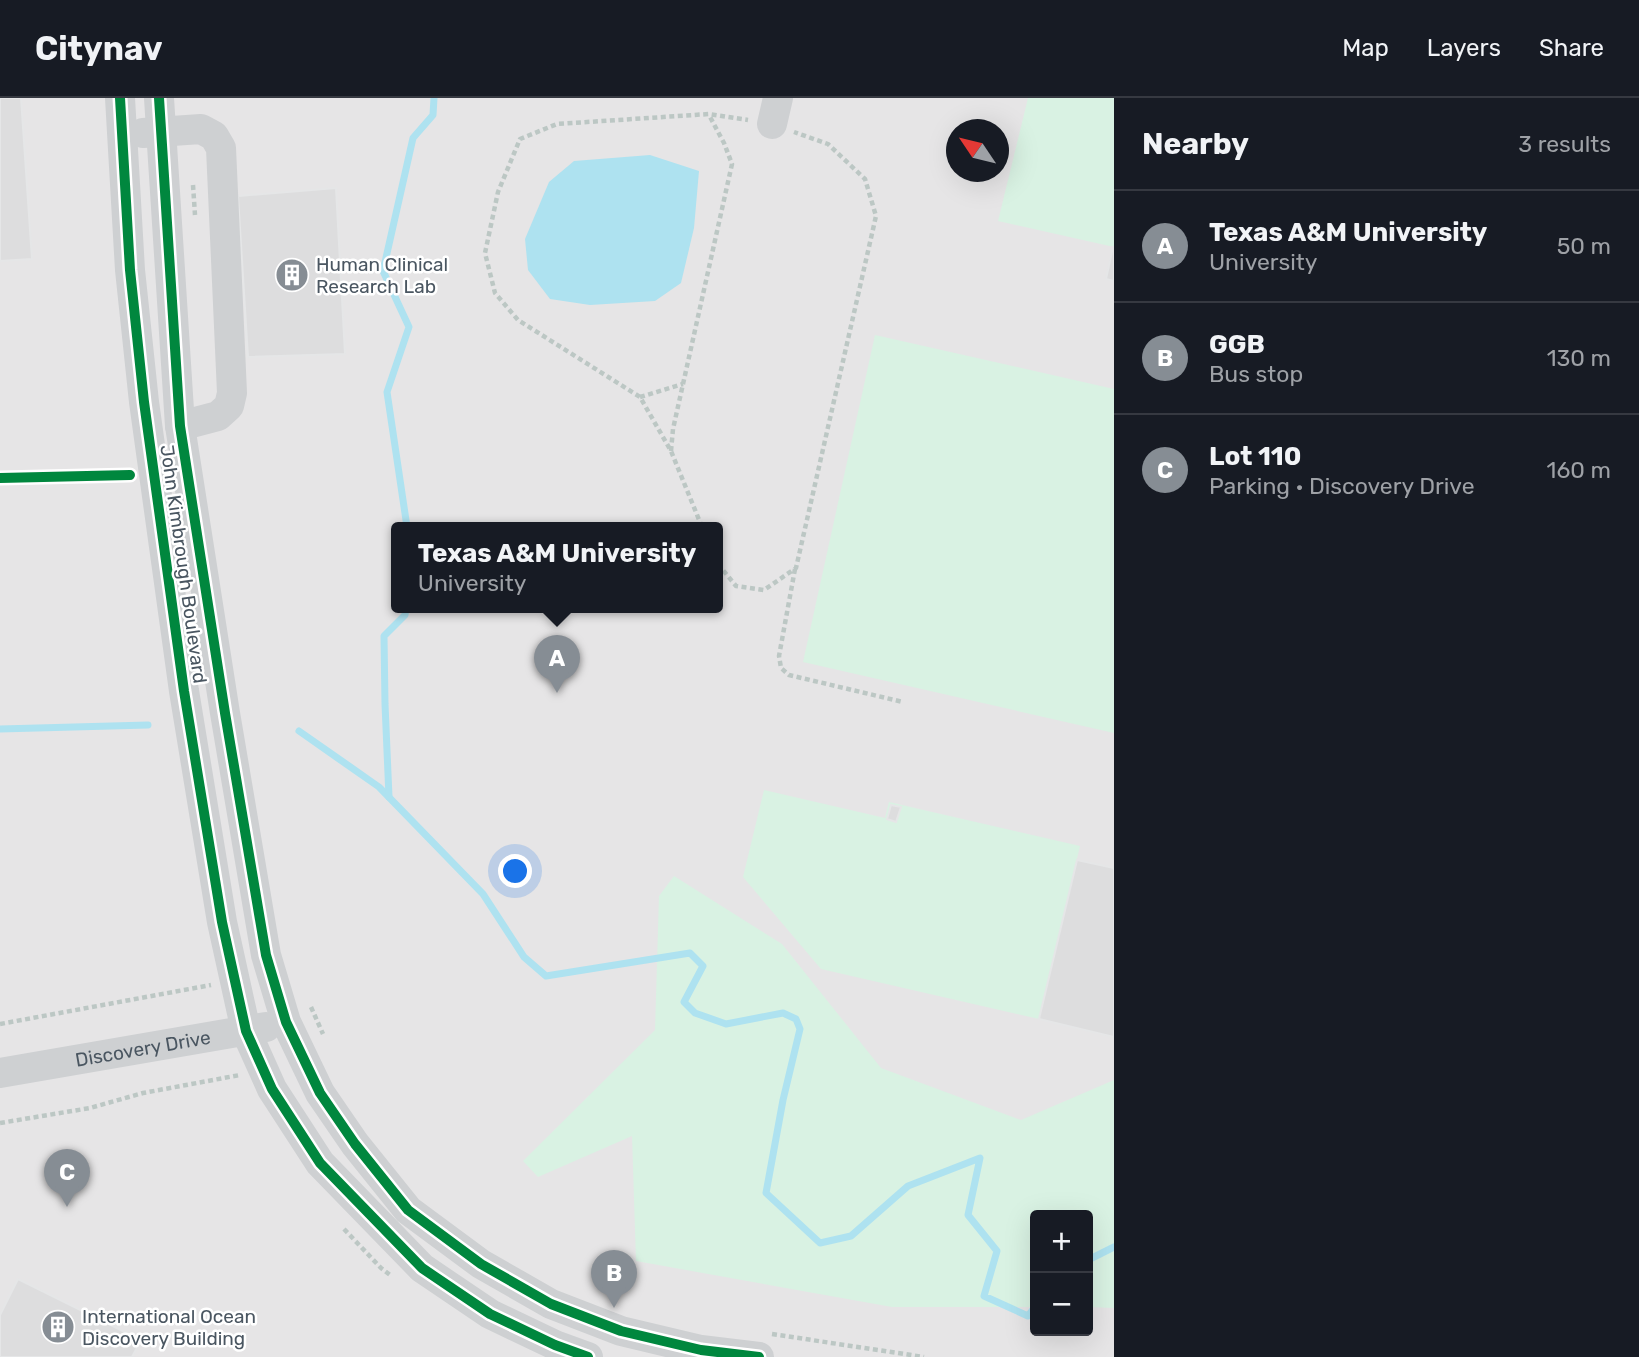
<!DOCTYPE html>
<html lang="en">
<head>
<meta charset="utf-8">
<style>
	:root { --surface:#171b24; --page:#20242c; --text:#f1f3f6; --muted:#9ea1a6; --line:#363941; --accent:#868d94 }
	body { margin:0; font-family:Rubik,sans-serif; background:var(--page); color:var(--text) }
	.controls { position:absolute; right:21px; bottom:21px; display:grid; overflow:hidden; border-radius:7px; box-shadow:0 7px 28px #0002 }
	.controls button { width:63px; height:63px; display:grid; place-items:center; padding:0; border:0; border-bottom:2px solid var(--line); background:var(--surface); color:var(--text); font:35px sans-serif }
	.compass { position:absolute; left:946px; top:21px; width:63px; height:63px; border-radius:50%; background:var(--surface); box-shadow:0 7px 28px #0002; rotate:305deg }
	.you { position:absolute; left:516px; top:774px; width:24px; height:24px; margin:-18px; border:5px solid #fff; border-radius:50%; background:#1a73e8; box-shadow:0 0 0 10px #1a73e833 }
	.badge { display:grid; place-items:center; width:46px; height:46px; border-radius:50%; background:var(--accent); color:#fff; font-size:23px; font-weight:700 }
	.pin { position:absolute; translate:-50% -58px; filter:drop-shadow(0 2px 4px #0008) }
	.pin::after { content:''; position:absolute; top:37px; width:24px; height:21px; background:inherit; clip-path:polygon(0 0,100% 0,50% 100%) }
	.popup { position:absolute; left:391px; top:424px; width:332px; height:91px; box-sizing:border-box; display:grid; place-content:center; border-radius:7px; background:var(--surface); filter:drop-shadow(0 2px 5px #0005); font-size:23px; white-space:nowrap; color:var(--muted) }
	.popup b { font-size:26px; color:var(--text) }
	.popup::after { content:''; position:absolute; left:50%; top:100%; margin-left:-14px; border:14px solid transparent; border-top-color:var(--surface) }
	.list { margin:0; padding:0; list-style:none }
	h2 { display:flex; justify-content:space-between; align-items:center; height:91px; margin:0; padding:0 28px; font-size:30px }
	h2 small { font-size:23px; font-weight:400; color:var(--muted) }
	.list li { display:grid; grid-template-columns:46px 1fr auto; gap:21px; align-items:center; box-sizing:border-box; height:112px; padding:0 28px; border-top:2px solid var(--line) }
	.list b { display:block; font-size:26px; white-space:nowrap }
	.list p { margin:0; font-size:23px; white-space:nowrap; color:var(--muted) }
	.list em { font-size:23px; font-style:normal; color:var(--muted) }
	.map { position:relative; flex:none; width:1114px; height:1259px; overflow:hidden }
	header { display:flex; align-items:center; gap:42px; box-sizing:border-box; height:98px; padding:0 35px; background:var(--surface); border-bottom:2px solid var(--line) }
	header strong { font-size:33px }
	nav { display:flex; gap:38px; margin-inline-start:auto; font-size:24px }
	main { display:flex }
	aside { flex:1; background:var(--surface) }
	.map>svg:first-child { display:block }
	.education { fill:#e6e5e6; fill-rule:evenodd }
	.green { fill:#d9f2e3 }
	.water { fill:#aee2f0 }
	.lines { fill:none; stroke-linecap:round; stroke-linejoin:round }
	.stream { stroke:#aee2f0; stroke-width:7 }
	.building { fill:#ddddde; stroke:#e5e6e7; stroke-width:2 }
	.path { stroke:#bcc7c4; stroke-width:4.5; stroke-dasharray:5 3.5; stroke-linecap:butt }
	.minor { stroke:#ced0d2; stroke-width:30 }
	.cycleway-casing { stroke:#fff; stroke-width:15 }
	.cycleway { stroke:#00873e; stroke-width:10 }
	.labels { text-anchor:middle; stroke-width:5; stroke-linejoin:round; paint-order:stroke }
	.poi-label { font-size:19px; fill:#4a5661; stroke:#fff; text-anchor:start }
	.street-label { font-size:19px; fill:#4a5661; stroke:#fff }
</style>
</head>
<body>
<header>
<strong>Citynav</strong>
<nav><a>Map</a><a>Layers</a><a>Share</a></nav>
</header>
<main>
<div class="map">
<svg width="1114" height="1259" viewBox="0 0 1114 1259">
	<rect width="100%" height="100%" fill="#f4f4f4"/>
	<path class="education" d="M 0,0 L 1114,0 L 1114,1259 L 0,1259 ZM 956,32 L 998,32 L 998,74 L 956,74 ZM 396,429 L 718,429 L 718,509 L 396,509 ZM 1035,1117 L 1088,1117 L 1088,1233 L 1035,1233 Z"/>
	<g class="green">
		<polygon points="1028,0 1114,0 1114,149 998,123"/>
		<polygon points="875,237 1114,291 1114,635 803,564"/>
		<polygon points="764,692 885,720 889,704 1080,748 1039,921 821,871 743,779"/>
		<polygon points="674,778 782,846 881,970 1021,1022 1114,982 1114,1210 1088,1209 1088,1117 1035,1117 1035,1209 892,1209 636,1163 632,1038 538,1079 523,1063 655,932 659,798"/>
	</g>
	<polygon class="water" points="650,57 699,73 694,130 681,185 655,203 590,207 550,201 528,172 525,141 549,84 574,63"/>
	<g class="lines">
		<g class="stream">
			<polyline points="407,429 387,294 409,229 383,173 413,40 433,17 434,0"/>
			<polyline points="0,631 148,627"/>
			<polyline points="299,633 379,689 483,796 524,859 546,878 690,855 703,868 684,904 695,915 726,926 783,915 796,921 800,931 783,1002 766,1095 820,1145 851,1138 908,1088 980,1060 968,1117 997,1153 984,1198 1028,1218 1035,1209"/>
			<polyline points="389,699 385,606 384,538 405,517 406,509"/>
			<polyline points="1088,1162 1114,1149"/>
		</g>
	</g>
	<g class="building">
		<polygon points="0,0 21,0 32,161 0,163"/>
		<polygon points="336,90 345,256 248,259 238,98"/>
		<polygon points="1113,149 1114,149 1114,183 1106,181"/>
		<polygon points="891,707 901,709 896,724 887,721"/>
		<polygon points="1077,762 1114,770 1114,939 1039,921"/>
		<polygon points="18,1181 141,1242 132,1259 0,1259 0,1217"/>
	</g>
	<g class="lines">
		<g class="path">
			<polyline points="193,87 195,117"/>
			<polyline points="640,299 683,286"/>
			<polyline points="671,353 673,331 732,66 724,45 709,17"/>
			<polyline points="0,380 129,377"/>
			<polyline points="702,429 671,353 640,299 518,222 495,195 485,155 498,94 520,41 557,26 709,16 748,22"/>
			<polyline points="718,466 736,488 764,492 796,470 876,118 865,81 828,46 794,34"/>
			<polyline points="795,471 779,558 781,570 789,577 903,604"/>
			<polyline points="311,909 323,936"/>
			<polyline points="0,926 211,887"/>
			<polyline points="0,1025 90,1010 143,995 240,977"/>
			<polyline points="344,1131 381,1170 390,1177"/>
			<polyline points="772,1236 924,1259"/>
		</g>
		<g class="minor">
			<polyline points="120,0 130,172 144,304 184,593 222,824 246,933 272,991 320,1065 422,1170 490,1216 555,1247 588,1259"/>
			<polyline points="159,0 180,328 225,615 266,857 286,924 320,995 355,1046 408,1112 481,1166 551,1206 621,1233 701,1252 759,1259"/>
			<polyline points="772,26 778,0"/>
			<polyline points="143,35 201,31 214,38 221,50 232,295 229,308 218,318 180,328"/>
			<path id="s1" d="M 0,975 L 266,929"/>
		</g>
		<defs>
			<g id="cycleway">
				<polyline points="120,0 130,172 144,304 184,593 222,824 246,933 272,991 320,1065 422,1170 490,1216 555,1247 588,1259"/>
				<polyline points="159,0 180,328 225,615 266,857 286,924 320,995 355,1046 408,1112 481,1166 551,1206 621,1233 701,1252 759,1259"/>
				<polyline points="0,380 130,377"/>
			</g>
		</defs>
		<use href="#cycleway" class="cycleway-casing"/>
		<use href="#cycleway" class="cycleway"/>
	</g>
	<defs>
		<symbol id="building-disc" viewBox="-11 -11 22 22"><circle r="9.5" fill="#868d94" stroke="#fff"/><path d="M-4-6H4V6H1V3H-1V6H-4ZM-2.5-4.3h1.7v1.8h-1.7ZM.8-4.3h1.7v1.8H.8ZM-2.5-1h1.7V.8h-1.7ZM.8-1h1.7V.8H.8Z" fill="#fff"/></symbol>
	</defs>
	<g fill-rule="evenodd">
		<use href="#building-disc" x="273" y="158" width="38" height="38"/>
		<use href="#building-disc" x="39" y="1210" width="38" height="38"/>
	</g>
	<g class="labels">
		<g class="poi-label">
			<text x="316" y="173">Human Clinical<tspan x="316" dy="22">Research Lab</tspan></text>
			<text x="82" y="1225">International Ocean<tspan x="82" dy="22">Discovery Building</tspan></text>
		</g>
		<g class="street-label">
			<text transform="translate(184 466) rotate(82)" y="7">John Kimbrough Boulevard</text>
			<text dy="7" stroke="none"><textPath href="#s1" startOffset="145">Discovery Drive</textPath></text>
		</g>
	</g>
</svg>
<div class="controls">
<button>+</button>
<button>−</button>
</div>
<svg class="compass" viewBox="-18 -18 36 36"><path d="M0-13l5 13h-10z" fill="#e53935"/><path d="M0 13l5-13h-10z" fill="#9ea1a6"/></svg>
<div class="you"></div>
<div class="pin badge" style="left:557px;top:595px">A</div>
<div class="popup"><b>Texas A&amp;M University</b>University</div>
<div class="pin badge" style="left:614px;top:1210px">B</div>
<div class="pin badge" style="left:67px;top:1109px">C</div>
</div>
<aside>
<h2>Nearby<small>3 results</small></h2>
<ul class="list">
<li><span class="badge">A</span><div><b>Texas A&amp;M University</b><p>University</p></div><em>50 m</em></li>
<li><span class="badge">B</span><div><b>GGB</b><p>Bus stop</p></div><em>130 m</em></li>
<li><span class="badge">C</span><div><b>Lot 110</b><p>Parking · Discovery Drive</p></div><em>160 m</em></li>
</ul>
</aside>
</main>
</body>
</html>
